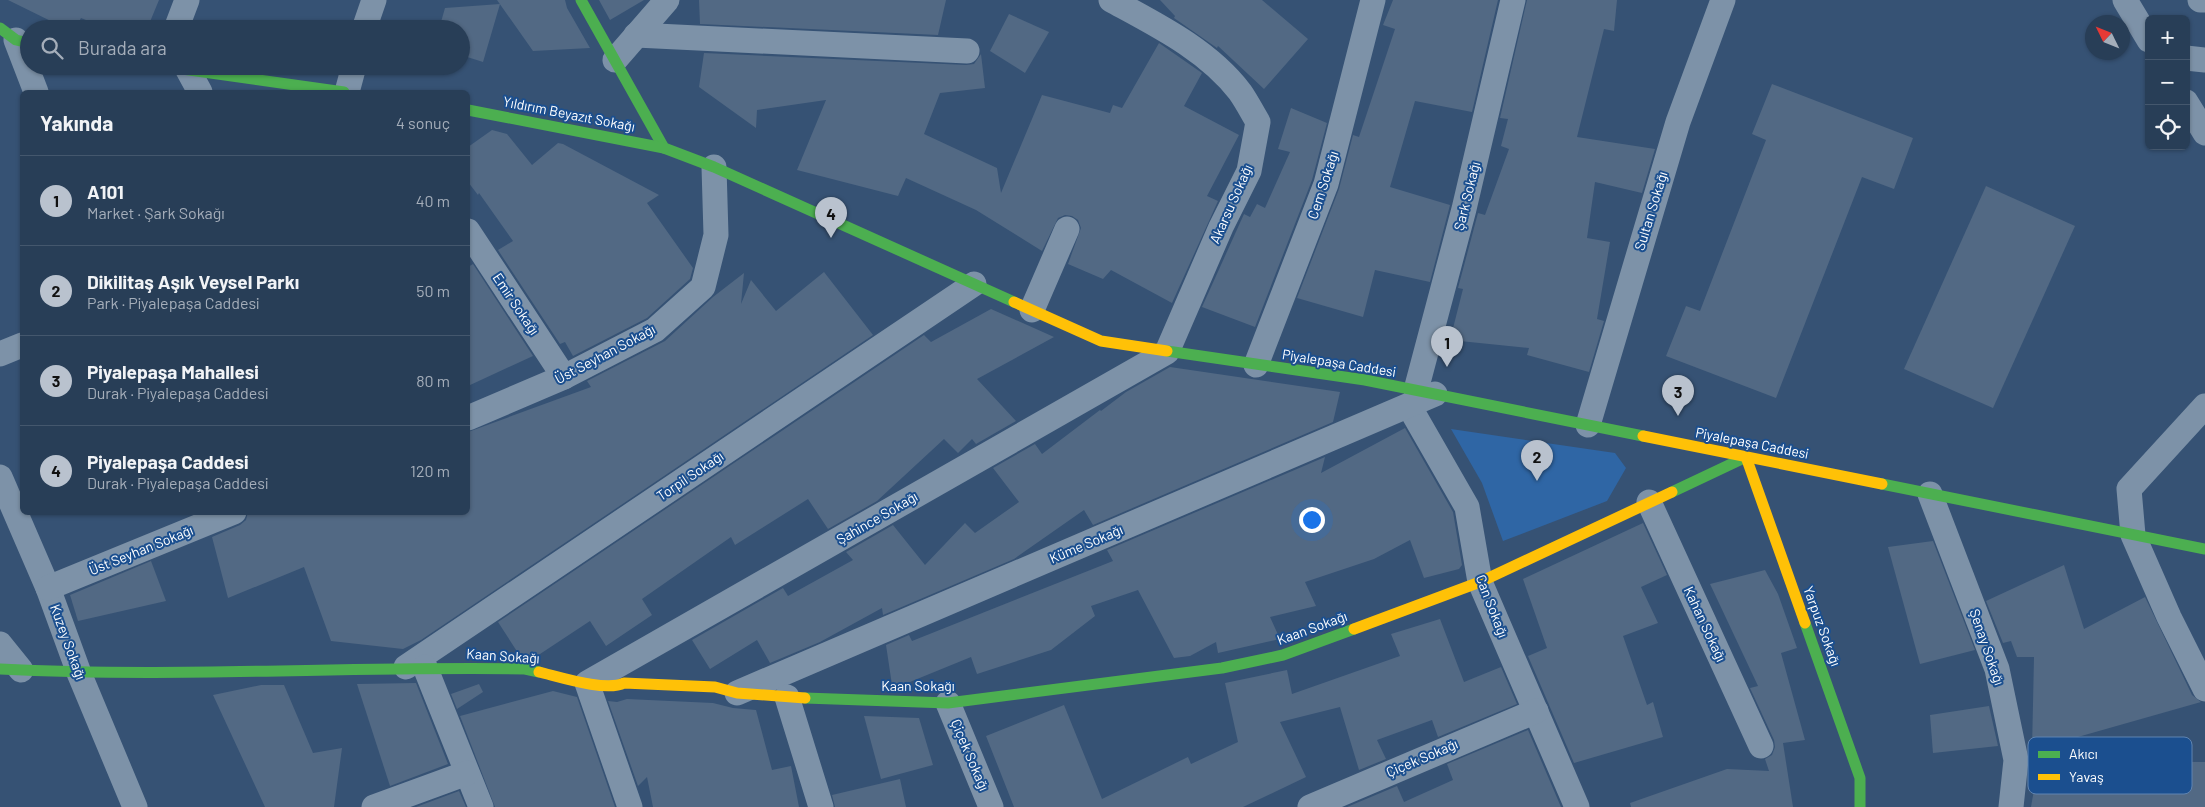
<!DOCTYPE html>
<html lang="tr">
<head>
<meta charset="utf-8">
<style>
	:root { --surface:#283e57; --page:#30455d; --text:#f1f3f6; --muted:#a5aeba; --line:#44576d; --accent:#b9c2ce }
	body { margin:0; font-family:Barlow,sans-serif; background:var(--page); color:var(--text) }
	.controls { position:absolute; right:15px; top:15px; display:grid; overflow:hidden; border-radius:8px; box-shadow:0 1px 4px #0004 }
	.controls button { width:45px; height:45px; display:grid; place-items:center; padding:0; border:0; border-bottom:1px solid var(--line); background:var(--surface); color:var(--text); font:25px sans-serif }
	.compass { position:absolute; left:2085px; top:15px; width:45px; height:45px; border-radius:50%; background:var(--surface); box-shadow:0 1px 4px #0004; rotate:313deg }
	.you { position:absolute; left:1311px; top:519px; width:18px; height:18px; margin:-12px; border:4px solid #fff; border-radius:50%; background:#1a73e8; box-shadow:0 0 0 8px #1a73e833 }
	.badge { display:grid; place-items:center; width:32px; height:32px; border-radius:50%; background:var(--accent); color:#111; font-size:16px; font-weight:700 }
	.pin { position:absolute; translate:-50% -41px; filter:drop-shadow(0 1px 2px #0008) }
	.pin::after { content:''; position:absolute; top:26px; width:18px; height:15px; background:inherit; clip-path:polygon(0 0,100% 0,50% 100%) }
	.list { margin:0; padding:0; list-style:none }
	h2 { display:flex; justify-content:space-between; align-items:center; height:65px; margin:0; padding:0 20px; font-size:21px }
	h2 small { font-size:16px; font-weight:400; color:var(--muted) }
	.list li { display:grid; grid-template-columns:32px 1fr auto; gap:15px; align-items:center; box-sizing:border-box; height:90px; padding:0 20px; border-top:1px solid var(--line) }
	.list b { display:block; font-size:19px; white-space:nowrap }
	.list p { margin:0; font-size:16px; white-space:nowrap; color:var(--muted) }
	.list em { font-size:16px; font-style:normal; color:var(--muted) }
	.icon { flex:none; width:28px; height:28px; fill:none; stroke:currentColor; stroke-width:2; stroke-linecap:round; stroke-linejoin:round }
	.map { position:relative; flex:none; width:2205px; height:807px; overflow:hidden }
	.search { position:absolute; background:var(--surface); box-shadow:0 1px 4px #0004; left:20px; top:20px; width:450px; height:55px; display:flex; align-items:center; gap:12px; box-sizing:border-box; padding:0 18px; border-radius:28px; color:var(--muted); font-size:19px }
	.panel { position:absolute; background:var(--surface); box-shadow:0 1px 4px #0004; left:20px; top:90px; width:450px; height:425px; border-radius:8px }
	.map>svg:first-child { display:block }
	.green { fill:#2f66a5 }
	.building { fill:#526984 }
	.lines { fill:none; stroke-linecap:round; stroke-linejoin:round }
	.street { stroke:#7d92a8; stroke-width:25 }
	.fast { stroke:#4caf50; stroke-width:11 }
	.slow { stroke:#ffc107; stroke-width:11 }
	.labels { text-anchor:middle; stroke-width:4; stroke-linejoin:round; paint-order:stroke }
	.street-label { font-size:14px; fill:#fff; stroke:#1b4f8f }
	.key { fill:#1b4f8f; stroke:#5f84b1; stroke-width:1 }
	.key-label { font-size:14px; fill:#fff }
</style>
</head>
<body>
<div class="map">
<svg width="2205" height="807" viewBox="0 0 2205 807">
	<rect width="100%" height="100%" fill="#365274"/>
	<polygon class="green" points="1451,429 1615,453 1626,468 1607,501 1503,541 1482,483"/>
	<g class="building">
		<polygon points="8,0 159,0 147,29 108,29 81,18 75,29 67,29"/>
		<polygon points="497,0 565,0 567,8 590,48 533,51"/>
		<polygon points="599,0 644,0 610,20"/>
		<polygon points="699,0 946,0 938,35 700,24"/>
		<polygon points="1160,0 1262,0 1308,39 1264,89 1218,46 1217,48 1174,18 1175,16"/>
		<polygon points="1393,0 1498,0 1472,112 1415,101 1390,187 1450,205 1430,282 1375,270 1363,317 1297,298 1339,189 1353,135 1359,137 1395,29 1383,25"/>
		<polygon points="1527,0 1617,0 1614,31 1604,29 1577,137 1655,149 1642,193 1595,182 1587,238 1610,242 1597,319 1604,321 1589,372 1527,355 1529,348 1450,340 1463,289 1458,288 1478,213 1485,215 1509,149 1501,146 1508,119 1500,118"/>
		<polygon points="500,4 483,62 461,55 461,29 439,29 445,8"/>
		<polygon points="1009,14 1049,32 1025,73 990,51"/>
		<polygon points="1159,43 1202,73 1184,106 1239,135 1207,196 1218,201 1172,303 1111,270 1103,279 1068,264 1081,228 1078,220 1072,216 1065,215 1058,218 1042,251 976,210 906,178 898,196 797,170 826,100 757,110 756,128 699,87 704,53 966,65 974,64 981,54 985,88 940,93 924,134 997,168 1001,193 1042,95 1110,113 1113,105 1122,108"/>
		<polygon points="1772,84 1913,138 1894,189 1862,177 1776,398 1666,356 1686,306 1700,311 1766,140 1752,134"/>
		<polygon points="1291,108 1327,123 1312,180 1255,327 1202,307 1244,214 1250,217 1257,204 1265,208 1290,152 1278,149"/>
		<polygon points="492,130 507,134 532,165 558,143 563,144 659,195 647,203 693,268 690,279 647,318 573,356 565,342 560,344 498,250 513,241 479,193 478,195 468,182 468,147"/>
		<polygon points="1986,186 2075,226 1993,408 1904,369"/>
		<polygon points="473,264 533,356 468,386 468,267"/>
		<polygon points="824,272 873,335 421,640 403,649 331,641 304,567 228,598 212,537 240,525 246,520 248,512 468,512 468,432 591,387 587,381 665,341 713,297 744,273 741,304 751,280 776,311"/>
		<polygon points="991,309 1054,337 977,379 1016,421 976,444 972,439 958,453 944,439 877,501 828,529 808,499 735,545 731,537 642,599 652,615 606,646 590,621 537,656 518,653 498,622 924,335 931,342"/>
		<polygon points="1170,367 1340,392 1333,422 1093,525 1084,510 1014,559 883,615 882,608 820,642 770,663 757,640 710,669 692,640 783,588 788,596 853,560 846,552 893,525 925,565 965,523 975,533 1019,502 993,468 1035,444 1042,454 1100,410 1101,411 1126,392"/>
		<polygon points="1405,428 1453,512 1462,565 1459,569 1424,578 1410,540 1374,559 1305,582 1316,606 1270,617 1280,639 1218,653 1216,642 1190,656 1174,658 1138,590 1091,606 1095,616 1051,650 977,674 971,657 900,686 892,685 886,645 909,635 912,641 1113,561 1107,550 1325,457 1321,473"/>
		<polygon points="1643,523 1667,575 1641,587 1658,623 1623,636 1647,705 1653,702 1663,737 1574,763 1528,656 1547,648 1523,579"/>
		<polygon points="1933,541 1975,650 1920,664 1888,547"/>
		<polygon points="151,561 166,601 78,621 70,595"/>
		<polygon points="2064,565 2084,629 2145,597 2192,695 2201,702 2032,750 2034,657 2017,657 2011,641 2003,643 1986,601"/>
		<polygon points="1765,570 1778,594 1797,648 1781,653 1805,740 1783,743 1793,807 1631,807 1630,803 1727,769 1769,771 1765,759 1772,755 1775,747 1774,740 1750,688 1758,686 1710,584"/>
		<polygon points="1440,619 1464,682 1501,667 1517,704 1438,737 1432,720 1377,740 1386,759 1359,770 1340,707 1280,722 1306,777 1243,807 1014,807 986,736 1064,705 1102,799 1188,757 1191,764 1238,742 1225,683 1287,670 1292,694 1400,656 1391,634"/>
		<polygon points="416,683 448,764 390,786 357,684"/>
		<polygon points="479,684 483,692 457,709 451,694"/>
		<polygon points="261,685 284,685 313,753 342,748 334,807 265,807 213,695"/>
		<polygon points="553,691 577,697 615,807 495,807 460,716"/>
		<polygon points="627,699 713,703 733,708 756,710 772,770 791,766 799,807 653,807 647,777 638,786 608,701 617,702"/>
		<polygon points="1989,706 1998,746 1933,753 1930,715"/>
		<polygon points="864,716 919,718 933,765 881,779"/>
		<polygon points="1528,730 1561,807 1347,807 1397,786 1404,802 1453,780 1447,764"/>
		<polygon points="2039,761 2205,762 2205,807 2031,807"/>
		<polygon points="900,779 906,807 835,807 832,795"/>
		<polygon points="459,791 466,807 416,807"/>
	</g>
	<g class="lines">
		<g class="street">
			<polyline points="2125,0 2149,40"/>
			<polyline points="2200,0 2205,0"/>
			<polyline points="176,29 187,0"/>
			<polyline points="364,29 374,0"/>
			<polyline points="636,35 967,51"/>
			<polyline points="16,40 36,92"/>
			<polyline points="2186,58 2205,60"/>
			<polyline points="615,60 667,0"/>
			<polyline points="188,70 200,92"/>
			<polyline points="347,92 354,66"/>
			<polyline points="2186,102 2205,133"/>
			<polyline points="468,231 564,377"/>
			<polyline points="1032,310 1067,229"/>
			<polyline points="0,354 22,345"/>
			<polyline points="1256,365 1326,184 1373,0"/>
			<polyline points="1416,390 1464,209 1513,0"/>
			<polyline points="1409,406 1467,507 1480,582 1577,807"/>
			<polyline points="2205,406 2129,489 2133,535 2169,617 2205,689"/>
			<polyline points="468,418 564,377 655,330 703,287 716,235 714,167"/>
			<polyline points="1588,425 1678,122 1723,0"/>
			<polyline points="0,477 48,588 79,673 135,807"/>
			<polyline points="1930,494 1997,669 2016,760 2011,807"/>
			<polyline points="1649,502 1761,746"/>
			<polyline points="48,588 234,512"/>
			<polyline points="0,644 21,670"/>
			<polyline points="406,667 974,284"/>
			<polyline points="425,667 481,807"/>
			<polyline points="737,693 1435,394"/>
			<polyline points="787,697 821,807"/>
			<polyline points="948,703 991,807"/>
			<polyline points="374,807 467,773"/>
			<path d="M 630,807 L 587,683 L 1167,352 L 1221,227 L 1249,171 L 1258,122 C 1252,112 1247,102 1240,92 C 1208,50 1157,25 1111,0"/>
			<polyline points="1310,807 1536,711"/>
		</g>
		<g class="fast">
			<polyline points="581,0 664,148 714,167 1014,302"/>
			<polyline points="0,28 16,40 29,43"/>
			<polyline points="161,66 344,92"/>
			<polyline points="468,110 664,148"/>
			<polyline points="1167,351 1365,380 1643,436"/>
			<polyline points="1882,484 2205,549"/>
			<polyline points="1672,492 1746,457"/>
			<polyline points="1805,623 1860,778 1860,807"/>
			<path d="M 0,669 C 175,678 350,666 525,669 L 539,672"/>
			<polyline points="805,698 948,703 1222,668 1283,655 1354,629"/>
		</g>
		<g class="slow">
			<polyline points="1014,302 1101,341 1167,351"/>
			<polyline points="1643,436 1882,484"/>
			<polyline points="1746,457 1805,623"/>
			<polyline points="1354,629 1480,582 1672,492"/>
			<path d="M 539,672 C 560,677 606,692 624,683 L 715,687 L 737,693 L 805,698"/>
		</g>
	</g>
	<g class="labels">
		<g class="street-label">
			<text transform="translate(569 114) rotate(11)" y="5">Yıldırım Beyazıt Sokağı</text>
			<text transform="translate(1323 185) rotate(-72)" y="5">Cem Sokağı</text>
			<text transform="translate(1467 196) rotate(-76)" y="5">Şark Sokağı</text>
			<text transform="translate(1231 204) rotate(-66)" y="5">Akarsu Sokağı</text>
			<text transform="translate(1651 211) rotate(-73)" y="5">Sultan Sokağı</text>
			<text transform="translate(516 304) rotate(56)" y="5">Emir Sokağı</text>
			<text transform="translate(605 354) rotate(-28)" y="5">Üst Seyhan Sokağı</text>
			<text transform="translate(1339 363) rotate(9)" y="5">Piyalepaşa Caddesi</text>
			<text transform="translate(1752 443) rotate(11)" y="5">Piyalepaşa Caddesi</text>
			<text transform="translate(690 476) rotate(-34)" y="5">Torpil Sokağı</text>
			<text transform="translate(877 518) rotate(-30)" y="5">Şahince Sokağı</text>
			<text transform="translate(1086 544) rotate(-23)" y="5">Küme Sokağı</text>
			<text transform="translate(141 550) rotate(-22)" y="5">Üst Seyhan Sokağı</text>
			<text transform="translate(1492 606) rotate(69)" y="5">Can Sokağı</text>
			<text transform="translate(1705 624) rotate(65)" y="5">Kahan Sokağı</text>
			<text transform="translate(1822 626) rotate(70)" y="5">Yarpuz Sokağı</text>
			<text transform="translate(1312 628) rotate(-20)" y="5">Kaan Sokağı</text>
			<text transform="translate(68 642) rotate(70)" y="5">Kuzey Sokağı</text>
			<text transform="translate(1987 647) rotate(71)" y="5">Şenay Sokağı</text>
			<text transform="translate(503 656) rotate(4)" y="5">Kaan Sokağı</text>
			<text x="918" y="691">Kaan Sokağı</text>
			<text transform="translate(970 755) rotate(67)" y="5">Çiçek Sokağı</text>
			<text transform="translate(1422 758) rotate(-23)" y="5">Çiçek Sokağı</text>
		</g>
	</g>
	<rect x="2028" y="737" width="164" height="57" rx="8" class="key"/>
	<rect x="2038" y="751" width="22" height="7" fill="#4caf50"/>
	<rect x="2038" y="774" width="22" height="6" fill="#ffc107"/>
	<g class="key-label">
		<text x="2069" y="759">Akıcı</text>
		<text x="2069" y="782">Yavaş</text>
	</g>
</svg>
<div class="controls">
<button>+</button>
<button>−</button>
<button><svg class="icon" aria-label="locate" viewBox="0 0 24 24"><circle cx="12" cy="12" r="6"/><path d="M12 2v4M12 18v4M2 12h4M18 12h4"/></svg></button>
</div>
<svg class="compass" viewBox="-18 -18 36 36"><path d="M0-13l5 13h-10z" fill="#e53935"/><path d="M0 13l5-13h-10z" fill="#a5aeba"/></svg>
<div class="you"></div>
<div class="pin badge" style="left:1447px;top:367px">1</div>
<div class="pin badge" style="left:1537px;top:481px">2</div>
<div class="pin badge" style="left:1678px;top:416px">3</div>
<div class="pin badge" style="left:831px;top:238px">4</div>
<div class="search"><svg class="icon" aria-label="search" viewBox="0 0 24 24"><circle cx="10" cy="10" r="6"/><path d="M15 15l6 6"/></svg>Burada ara</div>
<section class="panel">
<h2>Yakında<small>4 sonuç</small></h2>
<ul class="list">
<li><span class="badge">1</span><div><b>A101</b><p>Market · Şark Sokağı</p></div><em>40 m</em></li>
<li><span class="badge">2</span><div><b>Dikilitaş Aşık Veysel Parkı</b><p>Park · Piyalepaşa Caddesi</p></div><em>50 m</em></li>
<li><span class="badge">3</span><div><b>Piyalepaşa Mahallesi</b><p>Durak · Piyalepaşa Caddesi</p></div><em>80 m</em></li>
<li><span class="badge">4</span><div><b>Piyalepaşa Caddesi</b><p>Durak · Piyalepaşa Caddesi</p></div><em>120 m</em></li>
</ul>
</section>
</div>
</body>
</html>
